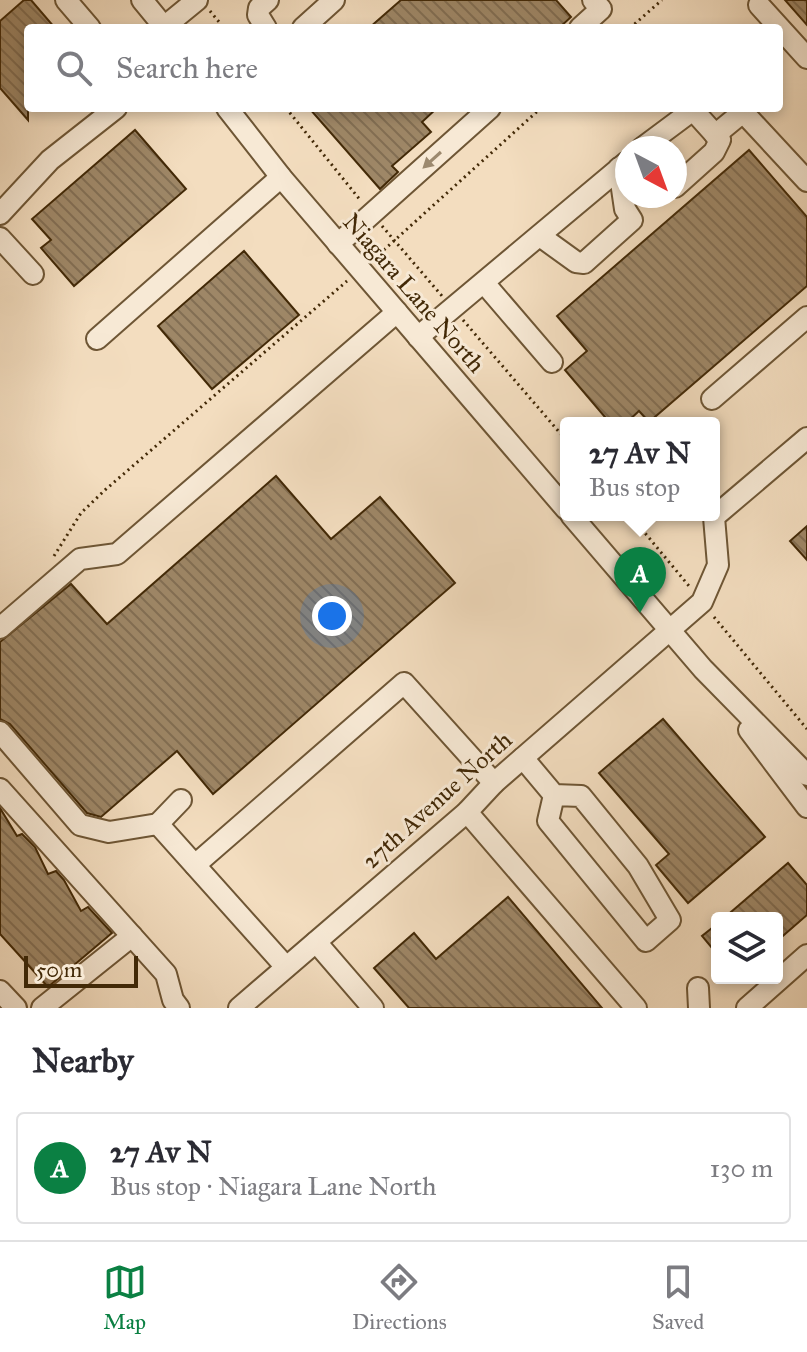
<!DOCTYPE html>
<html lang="en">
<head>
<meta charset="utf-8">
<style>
	:root { --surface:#fff; --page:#f2f2f3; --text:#2b2b33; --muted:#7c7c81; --line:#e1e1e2; --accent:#0b8043 }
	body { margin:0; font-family:"IM FELL Great Primer",serif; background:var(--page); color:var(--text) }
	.controls { position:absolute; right:24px; bottom:24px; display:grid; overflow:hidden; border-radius:8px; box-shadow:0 4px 12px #0003 }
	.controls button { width:72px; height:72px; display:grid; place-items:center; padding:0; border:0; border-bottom:2px solid var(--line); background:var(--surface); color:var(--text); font:40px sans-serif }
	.compass { position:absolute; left:615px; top:136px; width:72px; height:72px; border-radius:50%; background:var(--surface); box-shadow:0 4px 12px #0003; rotate:139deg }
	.scale { position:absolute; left:24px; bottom:20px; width:114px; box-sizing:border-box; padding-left:8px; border:4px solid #422907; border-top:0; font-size:22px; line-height:28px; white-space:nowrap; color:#422907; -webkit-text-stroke:6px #f7e9d5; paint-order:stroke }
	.you { position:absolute; left:332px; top:616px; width:28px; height:28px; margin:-20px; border:6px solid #fff; border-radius:50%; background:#1a73e8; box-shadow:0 0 0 12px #1a73e833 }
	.badge { display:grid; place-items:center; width:52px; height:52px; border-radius:50%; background:var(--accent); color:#fff; font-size:26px; font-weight:700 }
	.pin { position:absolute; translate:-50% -66px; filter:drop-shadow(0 2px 4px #0008) }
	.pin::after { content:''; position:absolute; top:42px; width:28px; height:24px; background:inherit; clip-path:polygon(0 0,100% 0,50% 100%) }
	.popup { position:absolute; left:560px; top:417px; width:160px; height:104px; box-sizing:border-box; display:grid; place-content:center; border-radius:8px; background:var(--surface); filter:drop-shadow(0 2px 6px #0005); font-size:26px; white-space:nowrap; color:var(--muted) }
	.popup b { font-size:30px; color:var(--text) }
	.popup::after { content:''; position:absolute; left:50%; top:100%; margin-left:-16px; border:16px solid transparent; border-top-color:var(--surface) }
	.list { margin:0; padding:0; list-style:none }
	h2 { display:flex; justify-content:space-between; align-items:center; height:104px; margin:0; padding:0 32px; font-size:34px }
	h2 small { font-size:26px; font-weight:400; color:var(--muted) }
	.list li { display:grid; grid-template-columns:52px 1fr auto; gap:24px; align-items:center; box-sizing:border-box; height:112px; margin:0 16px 16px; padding:0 16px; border:2px solid var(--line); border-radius:8px }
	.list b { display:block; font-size:30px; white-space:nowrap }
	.list p { margin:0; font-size:26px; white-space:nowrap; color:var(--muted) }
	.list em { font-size:26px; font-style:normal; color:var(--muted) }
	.icon { flex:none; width:44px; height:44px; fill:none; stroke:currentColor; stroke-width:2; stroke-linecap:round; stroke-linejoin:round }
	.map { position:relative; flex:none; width:807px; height:1008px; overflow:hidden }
	.search { position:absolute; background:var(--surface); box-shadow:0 4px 12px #0003; left:24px; right:24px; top:24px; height:88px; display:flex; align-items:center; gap:20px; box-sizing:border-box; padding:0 28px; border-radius:8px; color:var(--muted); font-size:30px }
	.sheet { height:232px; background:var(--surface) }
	nav { display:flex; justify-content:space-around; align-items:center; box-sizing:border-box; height:112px; border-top:2px solid var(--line); background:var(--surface); font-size:22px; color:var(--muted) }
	nav a { display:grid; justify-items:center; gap:4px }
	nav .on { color:var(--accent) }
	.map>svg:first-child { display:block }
	.building { fill:url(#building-back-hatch); stroke:#422907; stroke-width:2 }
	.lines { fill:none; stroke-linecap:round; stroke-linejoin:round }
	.minor-casing { stroke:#6e5635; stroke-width:24 }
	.path { stroke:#422907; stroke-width:3; stroke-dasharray:2 4; stroke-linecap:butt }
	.minor { stroke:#f7e9d5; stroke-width:20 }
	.oneway { fill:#9c896e }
	.labels { text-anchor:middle; stroke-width:6; stroke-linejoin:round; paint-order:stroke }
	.street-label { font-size:24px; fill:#422907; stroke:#f7e9d5 }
</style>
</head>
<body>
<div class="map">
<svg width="807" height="1008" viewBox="0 0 807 1008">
	<defs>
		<pattern id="building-back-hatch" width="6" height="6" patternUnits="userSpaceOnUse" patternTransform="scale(2)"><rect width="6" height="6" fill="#9e8767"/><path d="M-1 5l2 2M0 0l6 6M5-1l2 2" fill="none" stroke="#826e53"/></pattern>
	</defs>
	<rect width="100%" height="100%" fill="#f3ddbf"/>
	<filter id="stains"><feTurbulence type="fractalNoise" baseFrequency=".0025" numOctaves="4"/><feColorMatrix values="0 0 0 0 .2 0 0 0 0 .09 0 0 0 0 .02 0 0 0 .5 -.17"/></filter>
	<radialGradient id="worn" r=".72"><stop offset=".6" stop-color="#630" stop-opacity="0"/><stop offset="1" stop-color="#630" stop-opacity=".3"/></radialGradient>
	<g class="building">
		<polygon points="24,0 31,0 55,28 28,28 28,120 0,88 0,21"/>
		<polygon points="401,0 556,0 571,17 559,28 369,28"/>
		<polygon points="785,0 807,0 807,25"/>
		<polygon points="309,108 437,108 422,122 431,132 392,166 398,172 380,189"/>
		<polygon points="135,130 186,189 74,286 41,248 51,240 32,219"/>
		<polygon points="749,150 807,217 807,286 649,422 639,411 626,423 610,423 565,370 587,351 557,316"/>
		<polygon points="244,251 299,315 212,389 158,326"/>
		<polygon points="276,476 331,539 380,497 455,583 213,794 177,751 101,817 87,813 10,724 0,719 0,642 71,584 107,624"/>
		<polygon points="807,526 807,560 790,541"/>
		<polygon points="663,719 765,837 688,903 656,865 669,854 599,773"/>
		<polygon points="0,808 17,836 22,834 35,847 48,874 56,871 64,880 81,911 88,907 112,933 48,987 0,934"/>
		<polygon points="788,863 807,885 807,915 777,941 777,918 724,918"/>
		<polygon points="508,897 602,1008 409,1008 374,968 414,933 436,959"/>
		<polygon points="717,924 717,954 702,936"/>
	</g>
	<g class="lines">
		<defs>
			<g id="minor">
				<polyline points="66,0 90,28"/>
				<polyline points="142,0 165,28"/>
				<polyline points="759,5 807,58"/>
				<polyline points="164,27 197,0"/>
				<polyline points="266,28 258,15 259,8 268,0"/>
				<polyline points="303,28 334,0"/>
				<polyline points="580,28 601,9 593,0"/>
				<polyline points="227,108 281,177 566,509"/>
				<polyline points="715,135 743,112 807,181"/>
				<polyline points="642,148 693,110 720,140 714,152 675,187"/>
				<polyline points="0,214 50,160 116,108"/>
				<polyline points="540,236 576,262 584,263 632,220 625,209 619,168 627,170"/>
				<polyline points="0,238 33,274"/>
				<polyline points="338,244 490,108"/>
				<polyline points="485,284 552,362"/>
				<polyline points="418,337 627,162"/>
				<polyline points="97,339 281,177"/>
				<polyline points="712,399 807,317"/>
				<polyline points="571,515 703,669 807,775"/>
				<polyline points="0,628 80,559 117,554 397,312"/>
				<polyline points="749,730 807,807"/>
				<polyline points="0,732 80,825 109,832 158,824 286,967"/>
				<polyline points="523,758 554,795 581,796 638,866 670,920 646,941 548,821 554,795"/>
				<polyline points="0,789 166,974 173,1000 179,1008"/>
				<polyline points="467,812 636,1008"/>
				<polyline points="157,825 181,800"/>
				<polyline points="195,865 404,683 494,783"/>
				<polyline points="316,942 373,1008"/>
				<polyline points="698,988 699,1008"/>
				<polyline points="0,991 16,1008"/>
				<polyline points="42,1008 132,936"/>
				<polyline points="239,1008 467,812 494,783 702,602 718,565 714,517 807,438"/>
				<polyline points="747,1008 807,955"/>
			</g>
		</defs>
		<use href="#minor" class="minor-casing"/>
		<g class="path">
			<polyline points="210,11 224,28"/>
			<polyline points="630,28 662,0"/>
			<polyline points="286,108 361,201"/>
			<polyline points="382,226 442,296"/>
			<polyline points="375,258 541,108"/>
			<polyline points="463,320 566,440"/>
			<polyline points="630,515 689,586"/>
			<polyline points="54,556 81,513 105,490 347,281"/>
			<polyline points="714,617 807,729"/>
		</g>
		<use href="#minor" class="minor"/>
	</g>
	<defs><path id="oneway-solid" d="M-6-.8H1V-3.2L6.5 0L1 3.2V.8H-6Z" transform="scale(2)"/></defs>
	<use class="oneway" href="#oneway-solid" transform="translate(432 160) rotate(138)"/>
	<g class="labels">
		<g class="street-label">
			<text transform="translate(414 293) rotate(49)" y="8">Niagara Lane North</text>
			<text transform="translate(437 800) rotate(-42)" y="8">27th Avenue North</text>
		</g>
	</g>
	<rect width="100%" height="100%" filter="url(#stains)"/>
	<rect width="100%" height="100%" fill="url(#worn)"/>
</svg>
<div class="controls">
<button><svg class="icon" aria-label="layers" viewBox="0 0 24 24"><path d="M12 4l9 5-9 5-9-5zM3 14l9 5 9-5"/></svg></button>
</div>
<svg class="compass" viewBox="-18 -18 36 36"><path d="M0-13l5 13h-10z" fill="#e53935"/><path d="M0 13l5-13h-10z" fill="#7c7c81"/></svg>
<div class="scale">50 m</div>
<div class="you"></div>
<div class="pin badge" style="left:640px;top:613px">A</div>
<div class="popup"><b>27 Av N</b>Bus stop</div>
<div class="search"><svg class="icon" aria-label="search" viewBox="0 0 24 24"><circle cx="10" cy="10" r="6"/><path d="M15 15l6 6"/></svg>Search here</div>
</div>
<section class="sheet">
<h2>Nearby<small></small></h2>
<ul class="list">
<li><span class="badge">A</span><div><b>27 Av N</b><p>Bus stop · Niagara Lane North</p></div><em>130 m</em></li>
</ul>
</section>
<nav>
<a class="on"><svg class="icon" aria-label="map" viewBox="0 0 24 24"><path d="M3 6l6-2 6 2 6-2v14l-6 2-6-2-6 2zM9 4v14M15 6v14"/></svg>Map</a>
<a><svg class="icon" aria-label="directions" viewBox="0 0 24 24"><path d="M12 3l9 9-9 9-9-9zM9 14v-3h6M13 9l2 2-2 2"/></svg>Directions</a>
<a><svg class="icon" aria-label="saved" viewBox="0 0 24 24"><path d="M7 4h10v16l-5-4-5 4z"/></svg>Saved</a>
</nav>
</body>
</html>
